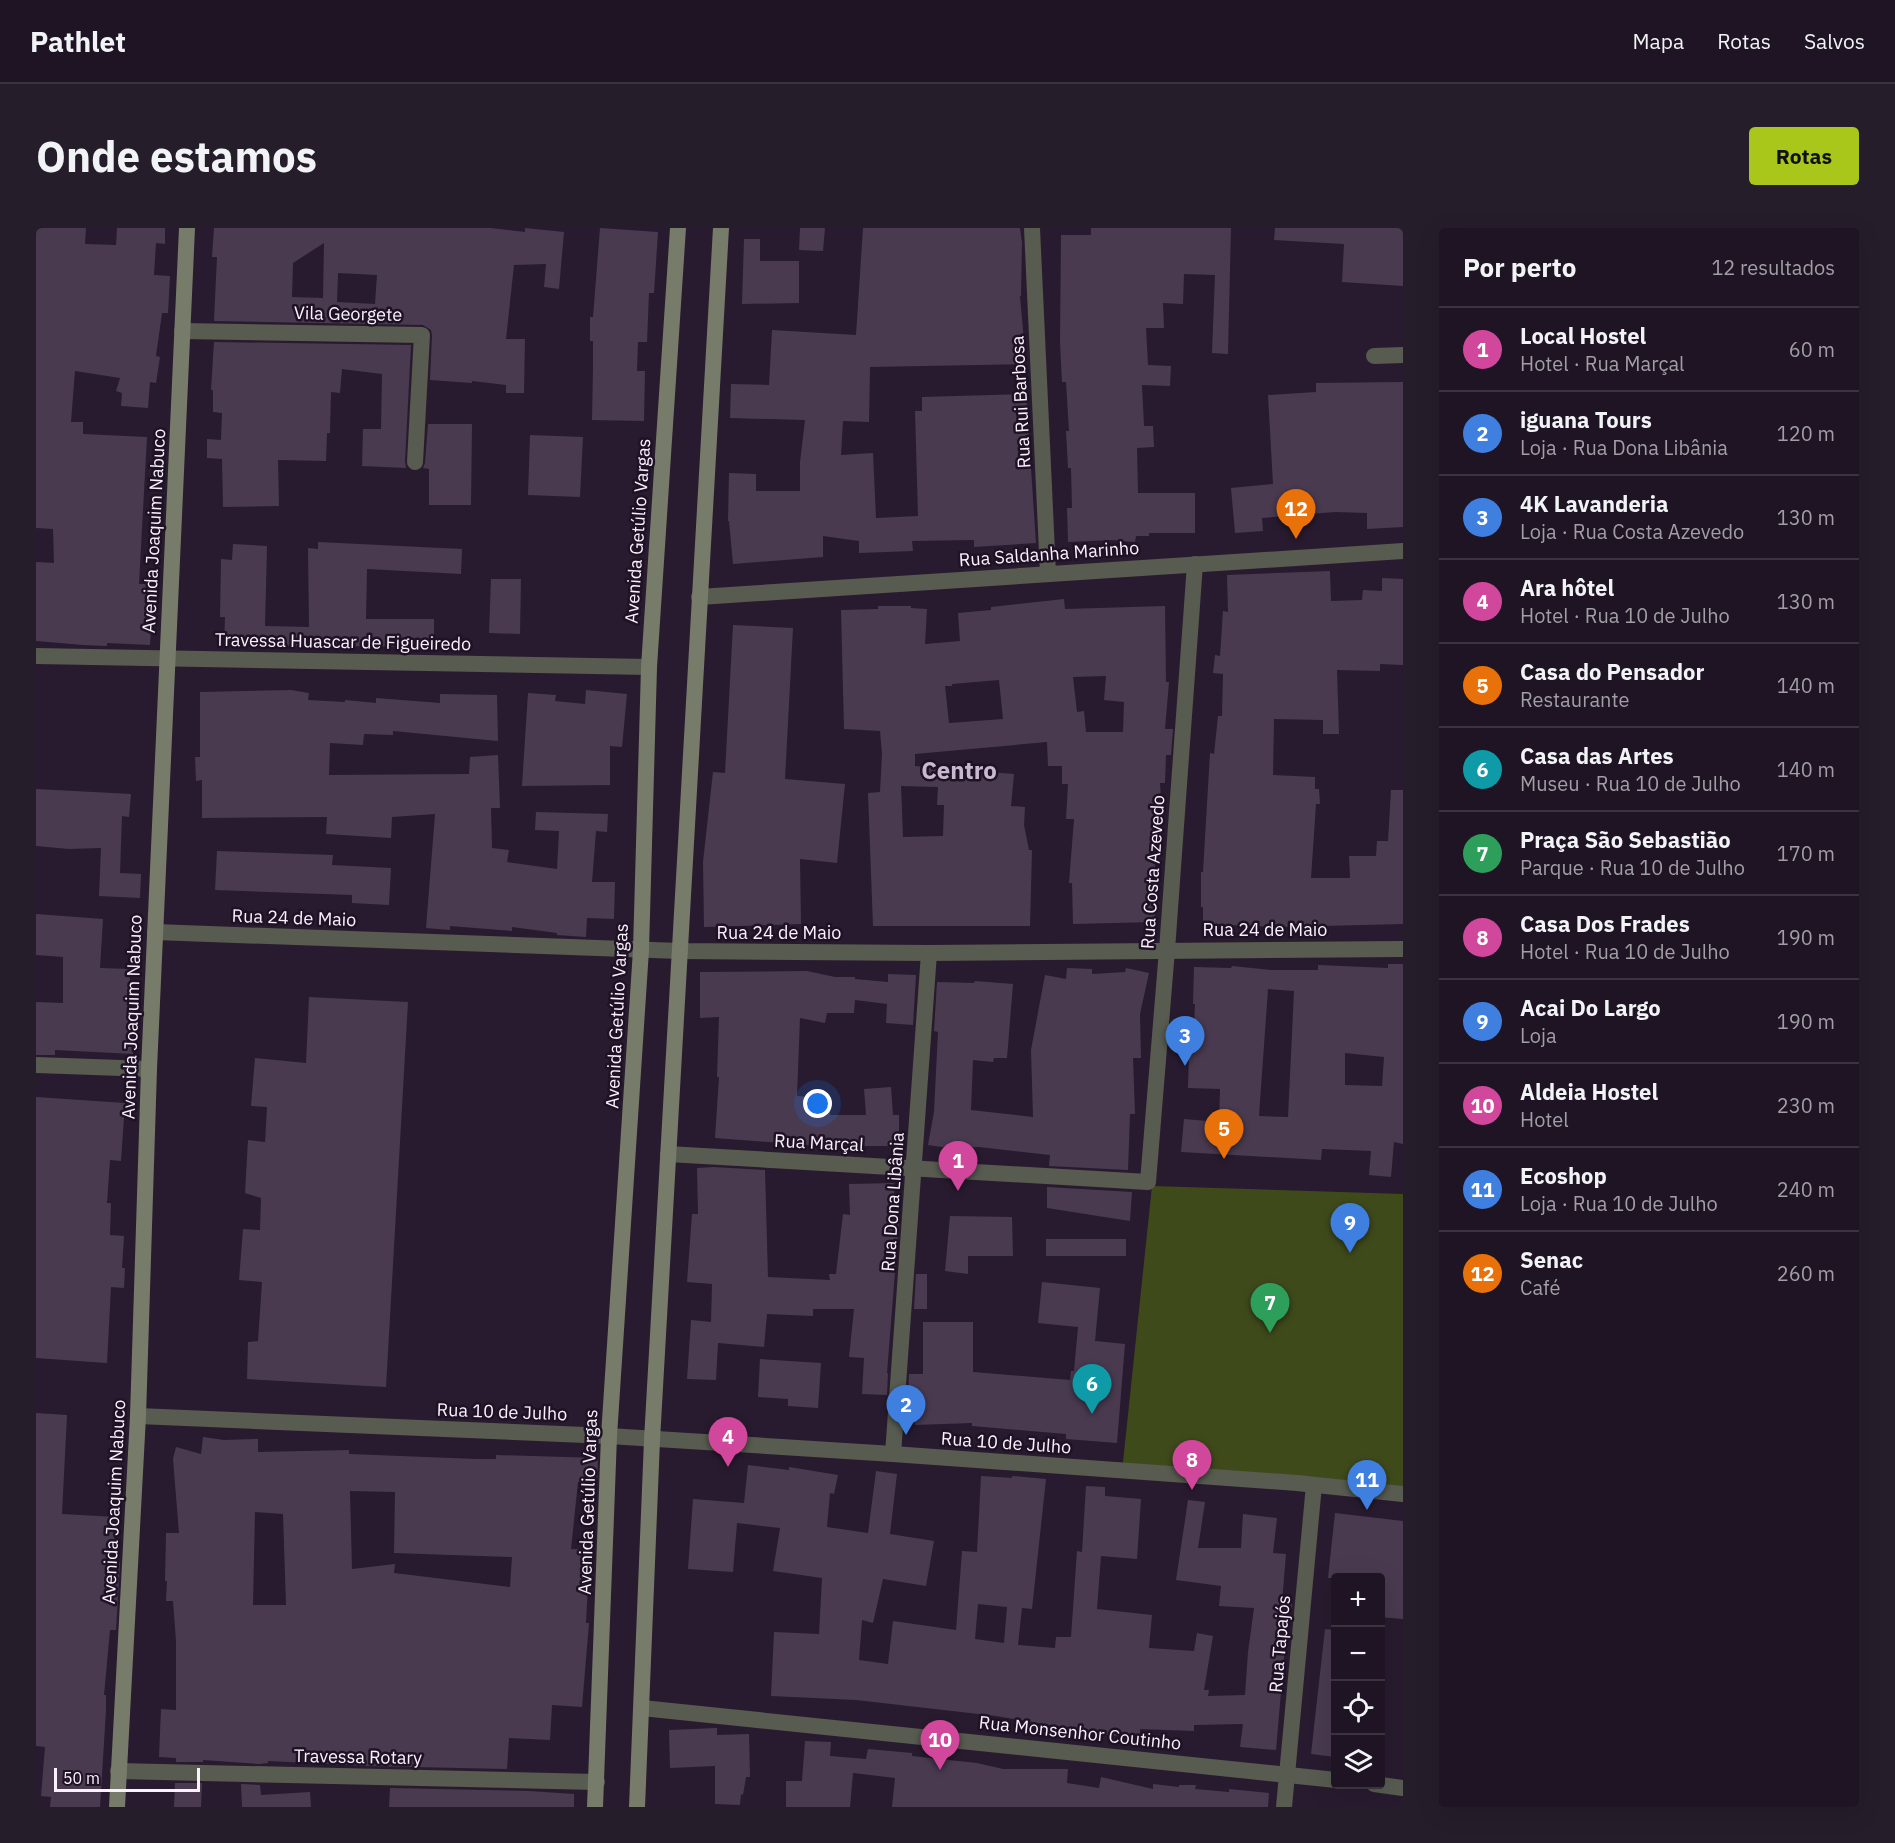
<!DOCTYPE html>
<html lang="pt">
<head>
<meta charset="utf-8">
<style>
	:root { --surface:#1e1423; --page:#261d2b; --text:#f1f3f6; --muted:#a19ea6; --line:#3c3341; --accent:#a9c71b }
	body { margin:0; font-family:"IBM Plex Sans",sans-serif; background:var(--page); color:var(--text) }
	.controls { position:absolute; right:18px; bottom:18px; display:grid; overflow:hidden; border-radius:6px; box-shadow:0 6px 24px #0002 }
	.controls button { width:54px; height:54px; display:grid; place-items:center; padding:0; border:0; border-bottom:2px solid var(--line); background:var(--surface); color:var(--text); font:30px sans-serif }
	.scale { position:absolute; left:18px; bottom:15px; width:146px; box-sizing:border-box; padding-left:6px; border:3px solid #faf1fe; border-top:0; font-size:16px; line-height:21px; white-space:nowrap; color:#faf1fe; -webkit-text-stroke:4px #1f1225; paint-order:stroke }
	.you { position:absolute; left:782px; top:876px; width:21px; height:21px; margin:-15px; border:4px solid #fff; border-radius:50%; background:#1a73e8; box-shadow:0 0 0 9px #1a73e833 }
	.badge { display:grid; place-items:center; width:39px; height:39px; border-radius:50%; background:var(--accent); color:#fff; font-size:20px; font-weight:700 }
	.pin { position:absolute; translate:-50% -50px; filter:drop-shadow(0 2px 3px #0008) }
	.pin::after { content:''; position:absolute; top:32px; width:21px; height:18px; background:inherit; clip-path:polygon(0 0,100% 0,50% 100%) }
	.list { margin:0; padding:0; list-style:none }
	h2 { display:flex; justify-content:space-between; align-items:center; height:78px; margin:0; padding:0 24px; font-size:26px }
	h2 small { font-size:20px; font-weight:400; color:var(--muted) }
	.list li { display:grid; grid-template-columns:39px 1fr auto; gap:18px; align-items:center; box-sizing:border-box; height:84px; padding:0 24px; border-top:2px solid var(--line) }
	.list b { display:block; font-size:22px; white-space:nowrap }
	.list p { margin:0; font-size:20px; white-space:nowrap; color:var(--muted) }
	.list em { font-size:20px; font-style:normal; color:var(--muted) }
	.icon { flex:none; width:33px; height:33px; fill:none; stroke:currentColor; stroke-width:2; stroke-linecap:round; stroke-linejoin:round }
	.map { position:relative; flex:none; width:1367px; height:1579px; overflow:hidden; border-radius:6px }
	header { display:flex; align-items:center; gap:36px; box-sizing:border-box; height:84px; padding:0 30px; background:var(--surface); border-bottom:2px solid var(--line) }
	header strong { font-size:28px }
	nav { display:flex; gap:33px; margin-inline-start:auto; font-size:21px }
	.intro { display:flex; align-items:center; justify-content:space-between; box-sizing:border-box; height:144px; padding:0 36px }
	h1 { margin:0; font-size:42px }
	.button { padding:15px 27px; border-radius:6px; background:var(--accent); color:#111; font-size:21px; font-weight:700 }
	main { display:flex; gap:36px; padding:0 36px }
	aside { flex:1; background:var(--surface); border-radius:6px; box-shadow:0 6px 24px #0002 }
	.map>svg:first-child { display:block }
	.green { fill:#3f4a1b }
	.building { fill:#493a50; fill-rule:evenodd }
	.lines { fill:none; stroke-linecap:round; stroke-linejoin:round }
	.minor { stroke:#585b50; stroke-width:16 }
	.tertiary { stroke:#585b50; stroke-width:16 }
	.secondary { stroke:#777c6a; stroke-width:16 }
	.labels { text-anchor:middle; stroke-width:5; stroke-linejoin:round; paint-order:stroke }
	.street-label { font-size:18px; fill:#faf1fe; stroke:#1f1225 }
	.district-label { font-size:24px; font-weight:bold; fill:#c9b8d2; stroke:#1f1225 }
</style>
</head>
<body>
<header>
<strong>Pathlet</strong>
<nav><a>Mapa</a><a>Rotas</a><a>Salvos</a></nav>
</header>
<div class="intro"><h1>Onde estamos</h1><a class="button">Rotas</a></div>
<main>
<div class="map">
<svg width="1367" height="1579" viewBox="0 0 1367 1579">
	<rect width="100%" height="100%" fill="#281b2f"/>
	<polygon class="green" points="1116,958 1367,966 1367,1263 1086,1244"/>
	<g class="building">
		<polygon points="0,0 50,0 49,16 80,17 81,0 129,0 129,16 120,15 118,47 134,48 132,85 126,85 120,128 124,129 120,155 114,154 112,180 85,178 86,165 80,163 84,150 39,143 35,194 47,194 47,206 111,209 103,356 118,356 118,385 116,385 114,417 71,415 71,418 47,417 0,413 0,334 18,335 17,301 0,300"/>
		<path d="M 178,0 L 455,0 L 489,4 L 489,0 L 528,4 L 523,61 L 508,59 L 510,36 L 478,37 L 470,111 L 489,111 L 488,165 L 470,165 L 470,157 L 436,153 L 436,155 L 394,152 L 396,107 L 395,102 L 387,97 L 178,93 L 181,29 L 176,29 ZM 288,15 L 287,70 L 256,69 L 257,35 ZM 302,45 L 341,47 L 339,76 L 301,74 Z"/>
		<polygon points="564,0 622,4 618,65 613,65 611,114 602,114 601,143 609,143 608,193 556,192 557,139 557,113 554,113 554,89 557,89"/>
		<polygon points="764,0 789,0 787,23 763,22"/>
		<polygon points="827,0 984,0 986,15 985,68 984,68 990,136 834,139 833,194 807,193 805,227 837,225 840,290 882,288 879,183 886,183 886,169 990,166 1000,315 938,319 938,312 876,313 877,323 823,325 823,313 787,308 787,329 697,336 693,293 692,293 693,245 720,246 720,263 764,263 764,234 769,192 694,190 695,156 733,157 736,102 820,107"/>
		<polygon points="1055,0 1195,0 1192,126 1176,125 1179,47 1148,46 1147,76 1127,75 1128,100 1110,100 1112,137 1135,138 1134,158 1106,157 1108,198 1117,198 1118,219 1101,220 1102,265 1159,265 1159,305 1113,305 1113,308 1100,308 1099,314 1076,312 1032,314 1031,280 1036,280 1035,240 1032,240 1030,203 1033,203 1030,154 1026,154 1024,114 1025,7 1055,7"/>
		<polygon points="1239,0 1367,0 1367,58 1306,54 1308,16 1238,12"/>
		<polygon points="708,11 724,11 724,33 763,33 763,75 706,76"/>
		<polygon points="178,114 375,117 369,233 370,240 326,238 327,201 345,201 346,146 306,141 304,165 295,164 294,205 291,205 290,233 242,232 243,278 187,279 186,231 171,230 171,211 185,212 186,185 177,184 177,162 175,162"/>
		<polygon points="1367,154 1367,299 1331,301 1331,285 1299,284 1226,290 1227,303 1199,305 1195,260 1237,256 1232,167 1280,164 1280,155"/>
		<polygon points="392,196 436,196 435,277 393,277 393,241 387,240 389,235"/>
		<polygon points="494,207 547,209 544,269 492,267"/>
		<polygon points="282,314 426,321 425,346 331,341 330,391 398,391 398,419 188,417 189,389 184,389 185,331 196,332 197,316 231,318 229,398 273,399 272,320 282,321"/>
		<polygon points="1294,343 1295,373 1326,372 1327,362 1346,363 1346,350 1367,351 1367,437 1344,436 1344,443 1301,442 1303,506 1287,506 1287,492 1238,491 1237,547 1279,549 1279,561 1283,561 1284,576 1280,576 1275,650 1314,650 1313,628 1340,628 1341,613 1352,613 1355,562 1367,562 1367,696 1245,699 1167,696 1167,679 1165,679 1165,644 1167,644 1174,525 1178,526 1182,488 1186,488 1187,446 1177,445 1179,427 1184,428 1187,383 1192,384 1191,347"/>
		<polygon points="455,351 485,351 484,406 453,405"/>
		<path d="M 1028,371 L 1029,381 L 1129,378 L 1130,454 L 1133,454 L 1129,501 L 1137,501 L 1135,527 L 1130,527 L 1129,555 L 1124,555 L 1126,588 L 1125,603 L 1121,603 L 1119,620 L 1119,694 L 1037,696 L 1036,655 L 1033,655 L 1038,591 L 1030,591 L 1032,556 L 1026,556 L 1026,538 L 1012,538 L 1011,514 L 879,526 L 879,538 L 978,546 L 975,578 L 989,579 L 988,597 L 993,622 L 996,622 L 994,698 L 837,698 L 832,565 L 844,564 L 846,526 L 844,503 L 808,501 L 805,382 L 842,381 L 842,378 L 875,378 L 875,380 L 891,381 L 889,416 L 924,413 L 922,385 L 955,382 L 955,379 ZM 1070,448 L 1068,472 L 1088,474 L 1087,504 L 1050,504 L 1048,483 L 1041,484 L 1037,449 ZM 963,452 L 967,491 L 913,495 L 909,458 L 916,458 L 916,456 ZM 865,558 L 902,559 L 901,577 L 908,577 L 907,608 L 867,609 Z"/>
		<polygon points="697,397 757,400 749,551 809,556 801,635 764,631 765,696 668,699 667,634 677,544 689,545"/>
		<polygon points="255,462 273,465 272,472 309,474 309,472 340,475 340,470 404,475 404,466 461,467 462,513 357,503 357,507 328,506 327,517 294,515 293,547 433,546 434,529 462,527 464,580 455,580 456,620 473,622 471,634 521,641 523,603 499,602 500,584 572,586 571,604 560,603 556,654 579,654 578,691 551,690 550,709 521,707 521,705 476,699 476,703 414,698 414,702 390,700 399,586 356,589 355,610 290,606 291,589 166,590 166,552 160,553 159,529 164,529 164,464"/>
		<polygon points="550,462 591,466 586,519 574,518 574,557 486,558 492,465 520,467 519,473 549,476"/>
		<polygon points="0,561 95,566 93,589 86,588 84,645 105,646 104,670 63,668 65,620 33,621 0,618"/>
		<polygon points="181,623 297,627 296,637 355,640 353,677 316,675 316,667 179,662"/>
		<polygon points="0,686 67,691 64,740 94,741 93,797 98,798 97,826 19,822 19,827 0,827 0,774 27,775 27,729 0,727"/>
		<path d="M 1352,736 L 1367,736 L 1367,916 L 1358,914 L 1355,949 L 1333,947 L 1335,923 L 1286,921 L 1285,932 L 1145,924 L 1148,891 L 1183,894 L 1184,861 L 1152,860 L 1153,825 L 1157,825 L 1159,776 L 1157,776 L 1158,739 L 1195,740 L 1196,738 L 1235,742 L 1282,742 L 1282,737 L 1352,740 ZM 1232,761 L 1258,763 L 1252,889 L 1223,888 ZM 1309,825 L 1348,829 L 1346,858 L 1309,857 Z"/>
		<polygon points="1031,740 1056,741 1056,746 1089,744 1090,740 1113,745 1104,786 1105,830 1097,830 1099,886 1094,886 1092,942 1013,938 1014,927 943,919 912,920 892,917 898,884 902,804 898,803 901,754 938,755 939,753 977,756 971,830 958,830 957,834 937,832 935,882 997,889 995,822 1009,747 1030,751"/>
		<polygon points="771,743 799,749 819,749 819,751 852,754 852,746 880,747 877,797 850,795 851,776 819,772 818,785 791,785 789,795 764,790 761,868 795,870 794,887 830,887 828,861 855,859 857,887 863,887 863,918 786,918 679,910 683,849 681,849 683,789 664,790 664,744"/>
		<polygon points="273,769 372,774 350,1159 211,1151 212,1114 222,1113 226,1054 203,1052 207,1001 224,1002 225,970 209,965 212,912 229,914 231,879 215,878 219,830 270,835"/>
		<polygon points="0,869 89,875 85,933 74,932 71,975 75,975 74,1007 88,1008 86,1040 89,1040 88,1060 75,1059 71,1135 0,1130"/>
		<polygon points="678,939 729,942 732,1049 794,1052 793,1046 800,1046 807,986 814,987 813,956 858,955 859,992 863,993 851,1145 852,1145 851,1167 826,1166 828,1130 813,1129 818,1081 777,1081 777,1088 731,1086 728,1119 682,1115 680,1152 651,1151 655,1092 675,1094 676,1056 651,1054 656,986 662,986 661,940"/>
		<polygon points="1011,959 1096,964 1094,993 1011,980"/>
		<polygon points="914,988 976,989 977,1028 932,1028 932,1046 909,1043"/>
		<rect x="1010" y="1011" width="80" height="17"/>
		<polygon points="880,1046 891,1046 891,1081 878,1081"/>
		<polygon points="1006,1054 1064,1060 1059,1113 1089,1116 1081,1215 1030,1211 1030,1206 936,1198 936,1195 879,1197 878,1169 872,1168 873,1146 887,1146 887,1094 937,1094 937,1144 1034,1152 1035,1143 1038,1143 1042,1099 1002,1095"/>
		<polygon points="724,1131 785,1135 782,1180 752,1178 752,1171 722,1169"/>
		<polygon points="0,1185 31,1187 26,1286 80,1289 77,1333 84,1334 80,1402 74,1402 68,1467 70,1467 70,1482 64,1579 14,1579 15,1569 5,1568 9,1519 0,1518"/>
		<path d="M 167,1209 L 188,1212 L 222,1211 L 222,1224 L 313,1222 L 313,1226 L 441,1231 L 460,1231 L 460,1227 L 562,1230 L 561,1255 L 542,1254 L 535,1321 L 558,1322 L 557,1338 L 553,1338 L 550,1395 L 553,1395 L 546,1479 L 516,1477 L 514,1512 L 473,1510 L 471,1541 L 331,1538 L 232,1533 L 232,1535 L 223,1536 L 167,1532 L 167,1534 L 140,1534 L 140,1530 L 123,1529 L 125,1481 L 140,1482 L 140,1413 L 137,1373 L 130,1373 L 131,1353 L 129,1353 L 130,1305 L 143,1305 L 137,1231 L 140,1219 L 165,1226 ZM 314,1263 L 359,1264 L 358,1325 L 476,1329 L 474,1359 L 358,1345 L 359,1336 L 316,1341 ZM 219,1284 L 247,1286 L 250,1377 L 217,1377 Z"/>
		<path d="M 712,1237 L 753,1242 L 753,1239 L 802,1247 L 798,1266 L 794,1265 L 791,1299 L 832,1305 L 840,1243 L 861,1246 L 854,1306 L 898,1313 L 890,1358 L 847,1351 L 837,1395 L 826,1392 L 823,1432 L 852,1436 L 857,1393 L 920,1402 L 926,1323 L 941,1324 L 945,1248 L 976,1250 L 976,1248 L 1010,1251 L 996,1381 L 986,1380 L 982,1417 L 1019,1420 L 1020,1409 L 1035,1409 L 1041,1323 L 1046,1324 L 1050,1258 L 1069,1259 L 1069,1268 L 1105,1271 L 1101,1331 L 1065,1328 L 1061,1381 L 1116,1387 L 1113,1420 L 1158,1423 L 1161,1405 L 1177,1408 L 1168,1462 L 1173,1462 L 1172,1468 L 1209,1467 L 1212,1424 L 1218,1380 L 1183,1378 L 1185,1358 L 1140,1352 L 1152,1272 L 1169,1274 L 1162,1320 L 1205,1320 L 1207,1286 L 1241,1290 L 1237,1325 L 1250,1326 L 1246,1375 L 1256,1376 L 1248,1429 L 1240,1522 L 1204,1519 L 1207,1496 L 1158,1497 L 1158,1503 L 1104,1501 L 1104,1510 L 1049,1505 L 1049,1503 L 960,1488 L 820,1472 L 735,1468 L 738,1404 L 783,1406 L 786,1350 L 737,1343 L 744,1300 L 701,1295 L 697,1344 L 652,1341 L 657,1271 L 708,1275 ZM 942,1376 L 971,1379 L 968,1415 L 939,1411 Z"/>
		<polygon points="1299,1285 1367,1293 1367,1391 1344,1389 1344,1350 1292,1350"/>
		<polygon points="1289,1401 1299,1402 1299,1529 1275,1526"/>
		<polygon points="681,1500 681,1507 713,1506 714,1549 710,1549 707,1567 705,1566 704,1577 679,1576 679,1538 634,1540 633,1502"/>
		<polygon points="769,1513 795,1514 794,1528 830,1531 832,1521 876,1525 876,1528 941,1535 967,1541 1032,1541 1031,1555 1063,1560 1065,1549 1117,1561 1117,1556 1143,1559 1143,1557 1160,1557 1159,1561 1193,1564 1193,1561 1233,1565 1232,1579 856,1579 859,1550 817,1545 814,1579 750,1579 750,1553 766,1553"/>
		<polygon points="139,1555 166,1555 165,1579 138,1579"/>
		<polygon points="205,1556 224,1557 225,1567 274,1564 275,1579 206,1579"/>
		<polygon points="354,1560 493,1563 538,1566 538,1579 353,1579"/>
	</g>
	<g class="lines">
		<g class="minor">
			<polyline points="996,0 1012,346"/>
			<polyline points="146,103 386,107 379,234"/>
			<polyline points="1338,128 1367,127"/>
			<polyline points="663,369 1367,323"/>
			<polyline points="0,428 613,439"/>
			<polyline points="119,704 644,723 893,725 1367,721"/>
			<polyline points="0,837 113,841"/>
			<polyline points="632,926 1112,954 1131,722 1159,336"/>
			<polyline points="857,1226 893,725"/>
			<polyline points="606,1480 1300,1552"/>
			<polyline points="82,1543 561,1554"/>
			<polyline points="1338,1556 1367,1560"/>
		</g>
		<g class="tertiary">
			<polyline points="102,1188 573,1208 857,1226 1261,1255 1367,1266"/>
			<polyline points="1248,1579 1278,1257"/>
		</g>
		<g class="secondary">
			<polyline points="81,1579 102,1188 113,841 151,0"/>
			<polyline points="559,1579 573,1208 605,722 613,439 642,0"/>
			<polyline points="601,1579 616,1212 685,0"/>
		</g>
	</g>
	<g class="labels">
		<g class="street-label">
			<text transform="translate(312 86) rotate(1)" y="6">Vila Georgete</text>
			<text transform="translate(985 174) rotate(-93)" y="6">Rua Rui Barbosa</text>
			<text transform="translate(118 303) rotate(-87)" y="6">Avenida Joaquim Nabuco</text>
			<text transform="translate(602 303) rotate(-86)" y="6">Avenida Getúlio Vargas</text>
			<text transform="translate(1013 326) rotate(-4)" y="6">Rua Saldanha Marinho</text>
			<text transform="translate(307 414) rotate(1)" y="6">Travessa Huascar de Figueiredo</text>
			<text transform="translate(1117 644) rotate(-86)" y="6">Rua Costa Azevedo</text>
			<text transform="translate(258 690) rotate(2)" y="6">Rua 24 de Maio</text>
			<text x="1229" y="708">Rua 24 de Maio</text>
			<text x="743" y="711">Rua 24 de Maio</text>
			<text transform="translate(581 788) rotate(-87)" y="6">Avenida Getúlio Vargas</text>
			<text transform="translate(96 789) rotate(-88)" y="6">Avenida Joaquim Nabuco</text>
			<text transform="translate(783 915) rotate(3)" y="6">Rua Marçal</text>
			<text transform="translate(857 974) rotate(-86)" y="6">Rua Dona Libânia</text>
			<text transform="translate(466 1184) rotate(2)" y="6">Rua 10 de Julho</text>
			<text transform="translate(970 1215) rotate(4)" y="6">Rua 10 de Julho</text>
			<text transform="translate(78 1274) rotate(-87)" y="6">Avenida Joaquim Nabuco</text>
			<text transform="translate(552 1274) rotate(-88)" y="6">Avenida Getúlio Vargas</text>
			<text transform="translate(1244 1416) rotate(-85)" y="6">Rua Tapajós</text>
			<text transform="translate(1044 1505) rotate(6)" y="6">Rua Monsenhor Coutinho</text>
			<text transform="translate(322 1529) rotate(1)" y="6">Travessa Rotary</text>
		</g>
		<g class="district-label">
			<text x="923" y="551">Centro</text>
		</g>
	</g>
</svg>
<div class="controls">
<button>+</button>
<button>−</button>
<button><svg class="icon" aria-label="locate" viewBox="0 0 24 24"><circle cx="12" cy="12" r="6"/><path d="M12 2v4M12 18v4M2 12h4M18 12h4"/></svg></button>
<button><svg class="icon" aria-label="layers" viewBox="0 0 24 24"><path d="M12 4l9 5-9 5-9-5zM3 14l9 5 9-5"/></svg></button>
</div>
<div class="scale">50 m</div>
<div class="you"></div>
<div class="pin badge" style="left:922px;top:963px;background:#d1479c">1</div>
<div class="pin badge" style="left:870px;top:1207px;background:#3f7fe0">2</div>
<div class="pin badge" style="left:1149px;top:838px;background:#3f7fe0">3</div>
<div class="pin badge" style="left:692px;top:1239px;background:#d1479c">4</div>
<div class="pin badge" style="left:1188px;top:931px;background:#e8710a">5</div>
<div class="pin badge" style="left:1056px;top:1186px;background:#0f9aa8">6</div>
<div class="pin badge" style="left:1234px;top:1105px;background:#2e9e5b">7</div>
<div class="pin badge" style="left:1156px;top:1262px;background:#d1479c">8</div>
<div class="pin badge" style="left:1314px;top:1025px;background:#3f7fe0">9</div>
<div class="pin badge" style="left:904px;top:1542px;background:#d1479c">10</div>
<div class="pin badge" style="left:1331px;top:1282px;background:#3f7fe0">11</div>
<div class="pin badge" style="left:1260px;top:311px;background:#e8710a">12</div>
</div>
<aside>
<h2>Por perto<small>12 resultados</small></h2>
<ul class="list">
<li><span class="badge" style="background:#d1479c">1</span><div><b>Local Hostel</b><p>Hotel · Rua Marçal</p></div><em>60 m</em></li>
<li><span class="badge" style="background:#3f7fe0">2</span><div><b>iguana Tours</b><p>Loja · Rua Dona Libânia</p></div><em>120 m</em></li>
<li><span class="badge" style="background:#3f7fe0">3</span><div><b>4K Lavanderia</b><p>Loja · Rua Costa Azevedo</p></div><em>130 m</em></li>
<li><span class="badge" style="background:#d1479c">4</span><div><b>Ara hôtel</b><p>Hotel · Rua 10 de Julho</p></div><em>130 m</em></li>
<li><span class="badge" style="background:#e8710a">5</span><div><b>Casa do Pensador</b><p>Restaurante</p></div><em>140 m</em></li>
<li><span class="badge" style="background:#0f9aa8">6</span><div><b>Casa das Artes</b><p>Museu · Rua 10 de Julho</p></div><em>140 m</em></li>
<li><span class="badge" style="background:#2e9e5b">7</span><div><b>Praça São Sebastião</b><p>Parque · Rua 10 de Julho</p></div><em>170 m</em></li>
<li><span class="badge" style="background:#d1479c">8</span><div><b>Casa Dos Frades</b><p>Hotel · Rua 10 de Julho</p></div><em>190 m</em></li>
<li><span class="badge" style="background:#3f7fe0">9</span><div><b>Acai Do Largo</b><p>Loja</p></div><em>190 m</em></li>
<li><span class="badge" style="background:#d1479c">10</span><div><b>Aldeia Hostel</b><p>Hotel</p></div><em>230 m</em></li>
<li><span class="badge" style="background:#3f7fe0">11</span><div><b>Ecoshop</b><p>Loja · Rua 10 de Julho</p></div><em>240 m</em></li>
<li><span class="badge" style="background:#e8710a">12</span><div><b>Senac</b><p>Café</p></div><em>260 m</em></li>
</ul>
</aside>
</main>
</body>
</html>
